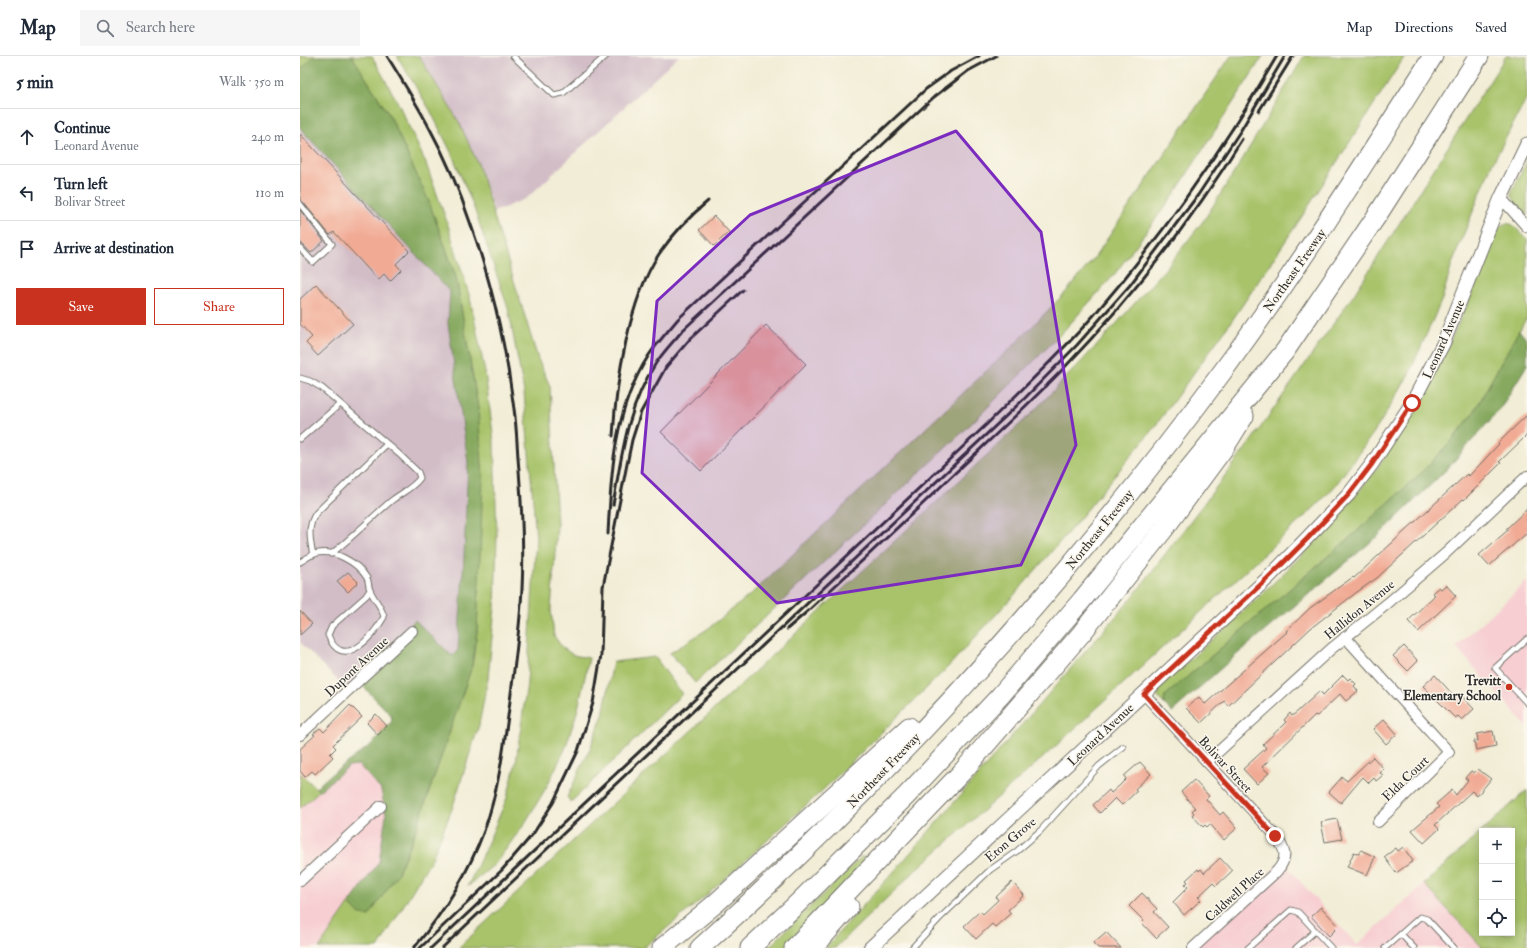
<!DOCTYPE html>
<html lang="en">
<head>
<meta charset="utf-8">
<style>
	:root { --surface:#fff; --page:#f6f6f7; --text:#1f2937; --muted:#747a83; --line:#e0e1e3; --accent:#c8321e }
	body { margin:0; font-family:"IM FELL Double Pica",serif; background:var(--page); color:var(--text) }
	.controls { position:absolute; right:12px; bottom:12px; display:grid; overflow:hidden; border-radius:0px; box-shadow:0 2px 10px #0003 }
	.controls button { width:36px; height:36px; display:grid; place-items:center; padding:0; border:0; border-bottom:1px solid var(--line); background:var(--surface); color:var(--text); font:20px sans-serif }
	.stop { position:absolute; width:12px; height:12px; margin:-9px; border:3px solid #c8321e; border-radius:50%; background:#fff }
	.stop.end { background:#c8321e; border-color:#fff; box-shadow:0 1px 4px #0008 }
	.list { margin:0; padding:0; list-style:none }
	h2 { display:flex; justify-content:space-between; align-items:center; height:52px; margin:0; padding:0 16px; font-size:17px }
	h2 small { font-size:13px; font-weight:400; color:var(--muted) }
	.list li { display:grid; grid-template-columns:26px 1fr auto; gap:12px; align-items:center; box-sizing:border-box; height:56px; padding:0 16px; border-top:1px solid var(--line) }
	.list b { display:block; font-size:15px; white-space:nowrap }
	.list p { margin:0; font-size:13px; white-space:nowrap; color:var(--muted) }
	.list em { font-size:13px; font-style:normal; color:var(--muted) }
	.actions { display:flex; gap:8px; padding:12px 16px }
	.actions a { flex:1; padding:9px 0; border:1px solid var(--accent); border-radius:0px; text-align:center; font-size:14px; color:var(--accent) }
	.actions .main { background:var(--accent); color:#fff }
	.icon { flex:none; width:22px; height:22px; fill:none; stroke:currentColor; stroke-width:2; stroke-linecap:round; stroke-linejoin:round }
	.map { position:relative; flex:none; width:1227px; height:892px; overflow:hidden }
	header { display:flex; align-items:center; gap:24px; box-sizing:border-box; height:56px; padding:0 20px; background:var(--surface); border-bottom:1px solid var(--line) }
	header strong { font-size:19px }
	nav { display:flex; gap:22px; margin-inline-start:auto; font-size:14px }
	.search { width:280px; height:36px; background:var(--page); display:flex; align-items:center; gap:10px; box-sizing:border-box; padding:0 14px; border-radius:0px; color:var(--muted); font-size:15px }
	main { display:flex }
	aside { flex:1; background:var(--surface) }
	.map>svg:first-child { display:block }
	.built { fill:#f7cfd3 }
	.industrial { fill:#d2bdc7 }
	.green { fill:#a8c36a; stroke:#6a774a }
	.forest { fill:#86a95e; stroke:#586a44 }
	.building { fill:#f1aa94 }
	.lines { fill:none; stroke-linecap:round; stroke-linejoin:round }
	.service-casing { stroke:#716f67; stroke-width:7 }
	.minor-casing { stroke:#716f67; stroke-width:12 }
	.tertiary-casing { stroke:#716f67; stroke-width:15 }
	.motorway-casing { stroke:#716f67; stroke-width:21 }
	.service { stroke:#fff; stroke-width:5 }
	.minor { stroke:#fff; stroke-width:10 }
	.tertiary { stroke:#fff; stroke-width:13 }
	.motorway { stroke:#fff; stroke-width:19 }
	.rail { stroke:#2b2b2b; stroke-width:3 }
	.route { stroke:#c8321e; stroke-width:5 }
	.marked { fill:#7b2cbf; fill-opacity:0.2; stroke:#7b2cbf; stroke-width:3; stroke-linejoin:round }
	.poi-dot { fill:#c8321e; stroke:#fbf7ec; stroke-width:1.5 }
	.labels { text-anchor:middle; stroke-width:3; stroke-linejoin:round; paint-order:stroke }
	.street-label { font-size:13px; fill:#2b2b2b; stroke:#fbf7ec }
	.poi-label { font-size:13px; font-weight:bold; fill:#2b2b2b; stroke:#fbf7ec; text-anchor:end }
</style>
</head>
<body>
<header>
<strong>Map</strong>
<div class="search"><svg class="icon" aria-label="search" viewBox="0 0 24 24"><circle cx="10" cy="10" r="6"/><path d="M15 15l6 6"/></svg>Search here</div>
<nav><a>Map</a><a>Directions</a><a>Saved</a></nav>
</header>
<main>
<aside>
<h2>5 min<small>Walk · 350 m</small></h2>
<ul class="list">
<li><svg class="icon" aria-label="ahead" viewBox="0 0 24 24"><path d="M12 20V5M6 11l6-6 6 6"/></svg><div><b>Continue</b><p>Leonard Avenue</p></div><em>240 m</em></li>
<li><svg class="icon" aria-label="left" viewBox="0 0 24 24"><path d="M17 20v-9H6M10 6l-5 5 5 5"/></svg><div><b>Turn left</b><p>Bolivar Street</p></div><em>110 m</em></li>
<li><svg class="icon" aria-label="arrive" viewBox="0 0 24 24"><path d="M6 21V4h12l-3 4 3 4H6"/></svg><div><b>Arrive at destination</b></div></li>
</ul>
<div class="actions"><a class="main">Save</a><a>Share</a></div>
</aside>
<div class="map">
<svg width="1227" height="892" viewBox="0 0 1227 892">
	<rect width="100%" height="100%" fill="#fbf7ec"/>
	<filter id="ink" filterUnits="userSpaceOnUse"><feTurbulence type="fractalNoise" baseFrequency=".025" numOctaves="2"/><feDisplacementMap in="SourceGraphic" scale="8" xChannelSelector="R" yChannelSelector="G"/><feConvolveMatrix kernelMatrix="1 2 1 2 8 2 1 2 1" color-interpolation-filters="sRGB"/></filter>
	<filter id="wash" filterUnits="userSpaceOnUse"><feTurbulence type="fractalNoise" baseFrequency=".012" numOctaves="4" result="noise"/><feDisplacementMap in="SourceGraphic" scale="16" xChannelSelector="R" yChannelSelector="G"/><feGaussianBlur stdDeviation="0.9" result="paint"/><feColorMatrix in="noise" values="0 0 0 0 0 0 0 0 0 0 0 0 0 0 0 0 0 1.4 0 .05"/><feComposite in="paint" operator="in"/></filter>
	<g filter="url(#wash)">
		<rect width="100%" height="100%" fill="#f2edd6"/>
		<g class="built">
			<polygon points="1227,525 1227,671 1156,591"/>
			<polygon points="60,709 81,734 86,759 79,806 19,892 0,892 0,752 49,710"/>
			<polygon points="982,805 1057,889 1124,828 1183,892 888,892"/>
		</g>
		<g class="industrial">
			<polygon points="119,0 379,0 227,142 194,156 178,108 159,66"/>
			<polygon points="0,72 150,236 148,267 168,406 164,501 158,594 152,600 46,633 0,586"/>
		</g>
		<g class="green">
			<polygon points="0,0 14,0 0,14"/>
			<polygon points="52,0 72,0 98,47 125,105 147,166 170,242 185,316 194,386 197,479 195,550 188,622 179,669 152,753 132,802 78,892 19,892 49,848 58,857 98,817 116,774 172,610 177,576 178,352 156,221 129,146 91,62"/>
			<polygon points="97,0 119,0 159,66 178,108 238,303 250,330 257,469 251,554 254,580 262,591 273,599 289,602 278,653 265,693 246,732 225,767 195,808 168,830 190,782 207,742 216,706 227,627 236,482 224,336 208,252 173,149 151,96 130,54"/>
			<polygon points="931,0 963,0 875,137 814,219 758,281 670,369 395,627 370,597 409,572 450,539 717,286 766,236 795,201"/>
			<polygon points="1004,0 1105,0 1001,162 933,263 856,369 782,460 716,537 646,613 524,733 408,838 343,892 158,892 731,358 801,285 867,211 904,164 942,104"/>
			<polygon points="1206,0 1227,0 1227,42 1192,108 1153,205 1142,243 1109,318 1077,372 1035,430 1017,449 746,699 617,813 535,892 525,892 598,811 831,543 949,388 1053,240"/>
			<polygon points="1227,105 1227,160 1216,148 1211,137"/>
			<path d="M 1207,167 L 1213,169 L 1227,183 L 1227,261 L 1173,358 L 1150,387 L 1120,418 L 1054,478 L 865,640 L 864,648 L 857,640 L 861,630 C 946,552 1038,477 1100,378 C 1120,346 1138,312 1154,277 C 1170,244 1183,208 1197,174 L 1202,169 Z"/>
			<polygon points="355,601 382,638 271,746 267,741 289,695 303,659 313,606"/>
			<polygon points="0,717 19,735 0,752"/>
			<polygon points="1227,734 1227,892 1183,892 1124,828 1182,775 1182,877 1212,877 1212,775 1182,775"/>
			<polygon points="562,800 566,804 483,892 468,892"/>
		</g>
		<g class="forest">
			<polygon points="14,0 52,0 91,62 129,146 156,221 178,352 183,422 177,576 172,610 116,774 98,817 69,860 58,857 49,848 79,806 86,759 81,734 59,709 49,710 19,735 16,732 29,720 72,688 92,665 91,659 61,628 58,620 115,564 152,600 158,594 164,501 168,406 148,267 150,236 0,72 0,14"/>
			<polygon points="1219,274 1227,284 1227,309 1200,353 1146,414 1078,480 935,600 872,656 864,648 865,640 1054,478 1120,418 1150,387 1173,358"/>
		</g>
		<g id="blocks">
			<g class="building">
				<polygon points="0,78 109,195 96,208 101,214 90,225 84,218 78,224 34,176 30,179 3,146 0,144"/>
				<polygon points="0,154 24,185 11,197 0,186"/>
				<polygon points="414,160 429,176 414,190 399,174"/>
				<polygon points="16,228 53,268 18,300 6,287 12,281 0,268 0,243"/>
				<polygon points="466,269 506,308 401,415 361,376"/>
				<polygon points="1227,359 1227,379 1199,406 1201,407 1164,444 1163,443 1077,522 1057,536 1011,572 928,650 924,645 901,667 886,652 899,641 905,648 987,576 986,575 1010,552 1053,521 1054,522 1167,418 1169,420 1199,388 1198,387"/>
				<polygon points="1227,453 1227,477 1189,510 1179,499 1208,474 1206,473"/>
				<polygon points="48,516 58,526 48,536 37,525"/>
				<polygon points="1146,529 1156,540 1118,576 1108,565 1135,539 1132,537 1139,531 1141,533"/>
				<polygon points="0,555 12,568 0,579"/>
				<polygon points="1104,590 1118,605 1108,615 1093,600"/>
				<polygon points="1043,619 1048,624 1050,622 1056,628 1054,630 1058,635 1046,645 1040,638 1017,660 1015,659 962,711 969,717 957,728 943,713 966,692 963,688 982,670 986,666 984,664 990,657 992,660 997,656 1020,635 1023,639"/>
				<polygon points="1135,619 1156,642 1160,638 1174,653 1162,664 1158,660 1155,662 1123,630"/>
				<polygon points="50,649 62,661 33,689 36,692 30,698 33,701 15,718 12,715 5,721 0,715 0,693 15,679 13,678 20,672 24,676"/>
				<polygon points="76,658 87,670 78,679 67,667"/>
				<polygon points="1084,663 1097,678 1086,688 1073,673"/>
				<polygon points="1193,675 1196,690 1176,694 1174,685 1178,685 1177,678"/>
				<polygon points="1073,701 1084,713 1080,717 1083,719 1076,725 1074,722 1069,727 1063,721 1041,747 1029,736 1042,721 1047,725"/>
				<polygon points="840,706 851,718 835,733 837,735 822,749 815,742 800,757 793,749 809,734 811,737 819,730 826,723 824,720"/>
				<polygon points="1178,713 1191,723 1177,740 1172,735 1135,769 1139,773 1124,787 1112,774 1139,751 1136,748 1152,734 1156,739 1168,724 1165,722 1171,715 1174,717"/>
				<polygon points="894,724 909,740 906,743 920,759 923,756 937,772 924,784 910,768 907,771 905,769 903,771 892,759 894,757 892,755 895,752 881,736"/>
				<polygon points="1037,763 1042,783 1025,786 1021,766"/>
				<polygon points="1103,791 1113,805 1096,817 1084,801 1096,792 1098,795"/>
				<polygon points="1061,794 1075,801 1067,819 1047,811 1054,796 1059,798"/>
				<polygon points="920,802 932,815 916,830 913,827 898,841 901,844 884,859 873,846 888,831 885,828 888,826 886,824 898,813 899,815 901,813 904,817"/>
				<polygon points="712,826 724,839 708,854 711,857 695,871 692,868 676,883 664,870 680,855 683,858 698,844 696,841"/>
				<polygon points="842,837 857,853 854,856 868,871 856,882 842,867 844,865 829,850"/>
				<polygon points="1021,851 1039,870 1029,880 1011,860"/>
				<polygon points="806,876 821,892 798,892 793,887"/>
			</g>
		</g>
	</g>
	<g filter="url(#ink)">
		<use href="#blocks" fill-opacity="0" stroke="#716f67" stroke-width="1"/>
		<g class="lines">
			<defs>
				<g id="service">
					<polyline points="213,0 254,39 263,37 306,0"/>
					<polyline points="0,148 32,188 13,206 0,192"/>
					<path d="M 0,322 L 10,325 L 22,332 L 99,398 L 118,416 L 120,422 C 113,432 101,437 91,445 C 71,462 52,482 31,498"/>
					<polyline points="0,383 40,348"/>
					<path d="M 13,499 C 10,484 7,470 16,457 L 87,388"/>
					<path d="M 0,506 C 4,504 9,500 14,498 C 33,492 57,506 67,522 C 69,526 68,530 70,534 C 74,544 81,549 84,561 C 73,581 42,616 28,579 L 32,570 L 66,540 L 70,534"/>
					<polyline points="1227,583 1195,612 1227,647"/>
					<polyline points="1101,878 1114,892"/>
					<polyline points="612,892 639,863 690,814 717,795 740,775 799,710 823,691"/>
					<polyline points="948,892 991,854 998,856 1031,892"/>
					<polyline points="996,892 1015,875"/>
					<polyline points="1085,892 1120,861 1127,863 1154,892"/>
				</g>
				<g id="minor">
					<polyline points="1201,142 1227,171"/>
					<polyline points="1045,581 1149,696 1078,766"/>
					<path d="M 844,638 L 975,779 C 985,793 989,801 977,815 L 893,892"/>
					<polyline points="0,679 112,575"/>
					<polyline points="907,706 1031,593 1088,547 1146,497 1227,420"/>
					<polyline points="0,825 81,750"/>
				</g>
				<polyline id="tertiary" points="570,892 970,520 1008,481 1049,438 1072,408 1112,347 1143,288 1201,142 1227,88"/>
				<g id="motorway">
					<polyline points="362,892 416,847 609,671"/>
					<path d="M 400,892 C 593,718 769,524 923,315 C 998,213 1065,107 1133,0"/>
					<polyline points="450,892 498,847 607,739 700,640 782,544 985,295 1078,158 1179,0"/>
					<polyline points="494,892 663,715 781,578 864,473 926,389 944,360"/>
					<polyline points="513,892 549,851"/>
				</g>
			</defs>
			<use href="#service" class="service-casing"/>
			<use href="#minor" class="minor-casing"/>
			<use href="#tertiary" class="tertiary-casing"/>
			<use href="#motorway" class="motorway-casing"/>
			<use href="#service" class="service"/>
			<use href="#minor" class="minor"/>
			<use href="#tertiary" class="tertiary"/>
			<use href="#motorway" class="motorway"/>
			<g class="rail">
				<path d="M 87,0 C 102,24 117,48 130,73 C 147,104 160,136 171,169 C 192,228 206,291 214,353 C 217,373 217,394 219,414 C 222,454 224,493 222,533 C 220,570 215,608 210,645 C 204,690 199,733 184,775 C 168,818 143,857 114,892"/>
				<polyline points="959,55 993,0"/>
				<path d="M 313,380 C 316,326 329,243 359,198 C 373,178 390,160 408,145"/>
				<path d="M 313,449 C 322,398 327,351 356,307 C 364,295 374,285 383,274 L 634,41 L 668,15 L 696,0"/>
				<path d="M 308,478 C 311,415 314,353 349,299 C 358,286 368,275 378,263 L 626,33 L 651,15 L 679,0"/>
				<path d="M 487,573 L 509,554 C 558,509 607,463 655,417 C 692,382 729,348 764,312 C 831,242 892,165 942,83"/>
				<polyline points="120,892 202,814 233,778 253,747 278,695 293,647 301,599 303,531 326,413 332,384 341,356 366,311 390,283 443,234"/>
				<path d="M 131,892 L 686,369 C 722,333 760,298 794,259 C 844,201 890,139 931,75 C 947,51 962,25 977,0"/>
				<polyline points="142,892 725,342 777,289 830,229 898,139 941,74 985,0"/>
			</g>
		</g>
	</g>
	<g class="lines" filter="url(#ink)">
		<polyline class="route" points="975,780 844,638 970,520 1008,482 1049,438 1072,408 1112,347"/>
	</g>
	<path class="marked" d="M 656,75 L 741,176 L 776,389 L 721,509 L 477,547 L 342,417 L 357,245 L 450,159 Z"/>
	<circle class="poi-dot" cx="1209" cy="631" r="4"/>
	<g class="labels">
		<g class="street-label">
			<text transform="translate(994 214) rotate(-55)" y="5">Northeast Freeway</text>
			<text transform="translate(1143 283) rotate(-66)" y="5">Leonard Avenue</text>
			<text transform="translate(799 473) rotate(-51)" y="5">Northeast Freeway</text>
			<text transform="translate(1059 553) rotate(-39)" y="5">Hallidon Avenue</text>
			<text transform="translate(56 610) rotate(-43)" y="5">Dupont Avenue</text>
			<text transform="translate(800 678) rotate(-43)" y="5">Leonard Avenue</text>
			<text transform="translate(926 708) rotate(47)" y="5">Bolivar Street</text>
			<text transform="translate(583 714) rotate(-46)" y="5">Northeast Freeway</text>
			<text transform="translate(1105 722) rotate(-44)" y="5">Elda Court</text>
			<text transform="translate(710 783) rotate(-40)" y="5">Eton Grove</text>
			<text transform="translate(934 838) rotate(-42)" y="5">Caldwell Place</text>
		</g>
		<g class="poi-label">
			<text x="1201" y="629">Trevitt<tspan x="1201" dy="15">Elementary School</tspan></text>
		</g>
	</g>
</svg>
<div class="controls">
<button>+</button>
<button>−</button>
<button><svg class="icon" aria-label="locate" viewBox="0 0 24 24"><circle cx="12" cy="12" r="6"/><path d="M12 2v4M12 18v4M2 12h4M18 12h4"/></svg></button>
</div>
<div class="stop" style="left:1112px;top:347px"></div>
<div class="stop end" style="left:975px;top:780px"></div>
</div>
</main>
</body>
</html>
